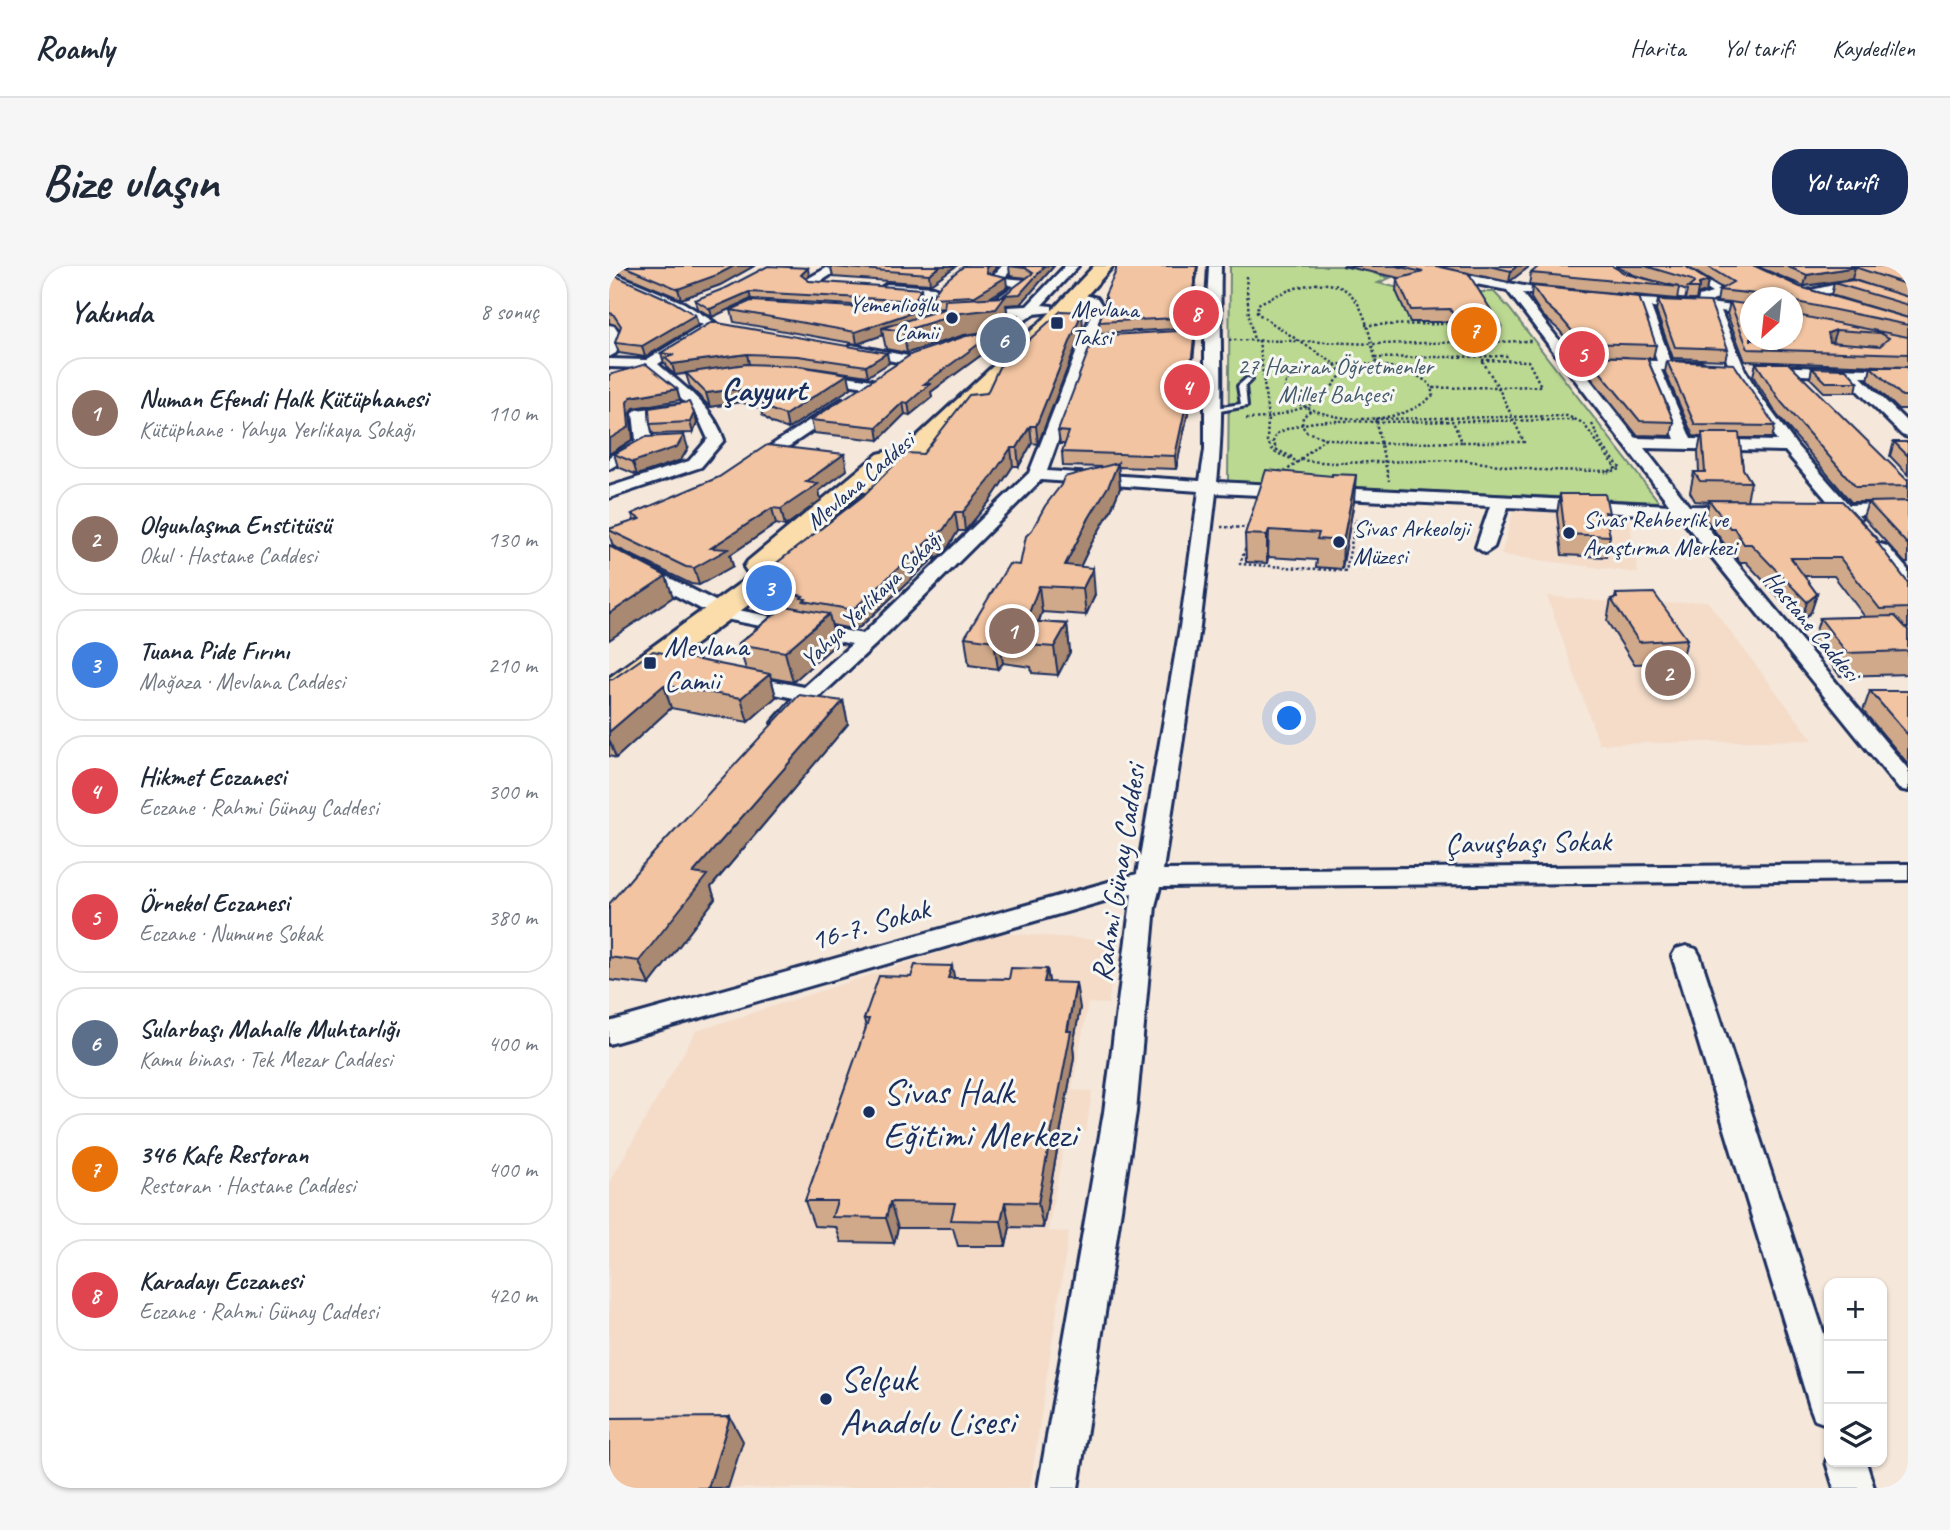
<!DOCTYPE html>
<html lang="tr">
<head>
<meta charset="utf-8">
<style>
	:root { --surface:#fff; --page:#f6f6f7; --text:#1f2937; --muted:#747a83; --line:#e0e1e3; --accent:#1b2f5e }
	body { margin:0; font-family:Caveat,sans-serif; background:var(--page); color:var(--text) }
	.controls { position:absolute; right:21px; bottom:21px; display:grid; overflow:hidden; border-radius:14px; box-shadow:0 2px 5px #0004 }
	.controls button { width:63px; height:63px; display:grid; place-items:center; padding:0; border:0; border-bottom:2px solid var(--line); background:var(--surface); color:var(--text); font:35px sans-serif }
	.compass { position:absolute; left:1131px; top:21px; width:63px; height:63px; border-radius:50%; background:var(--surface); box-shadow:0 2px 5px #0004; rotate:207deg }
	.you { position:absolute; left:681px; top:453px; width:24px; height:24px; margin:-18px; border:5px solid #fff; border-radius:50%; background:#1a73e8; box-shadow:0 0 0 10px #1a73e833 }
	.badge { display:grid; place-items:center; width:46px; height:46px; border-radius:50%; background:var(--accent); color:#fff; font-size:23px; font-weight:700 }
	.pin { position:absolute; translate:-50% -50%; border:4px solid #fff; box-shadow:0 2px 7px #0006 }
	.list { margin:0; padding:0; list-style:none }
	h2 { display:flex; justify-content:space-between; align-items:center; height:91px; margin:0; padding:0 28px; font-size:30px }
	h2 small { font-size:23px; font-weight:400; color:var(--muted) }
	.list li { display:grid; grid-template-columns:46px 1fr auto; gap:21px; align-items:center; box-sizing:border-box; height:112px; margin:0 14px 14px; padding:0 14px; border:2px solid var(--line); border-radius:28px }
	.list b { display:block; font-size:26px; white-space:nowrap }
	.list p { margin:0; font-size:23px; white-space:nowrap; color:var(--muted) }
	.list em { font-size:23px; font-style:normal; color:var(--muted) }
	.icon { flex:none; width:38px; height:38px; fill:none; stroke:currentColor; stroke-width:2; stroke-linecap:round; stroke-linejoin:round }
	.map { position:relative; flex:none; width:1299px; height:1222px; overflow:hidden; border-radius:28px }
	header { display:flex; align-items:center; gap:42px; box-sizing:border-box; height:98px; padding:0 35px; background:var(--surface); border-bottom:2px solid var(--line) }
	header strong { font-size:33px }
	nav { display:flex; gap:38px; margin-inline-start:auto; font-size:24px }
	.intro { display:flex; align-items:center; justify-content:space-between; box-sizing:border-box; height:168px; padding:0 42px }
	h1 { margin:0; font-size:49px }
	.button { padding:18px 32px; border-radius:28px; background:var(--accent); color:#fff; font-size:24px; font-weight:700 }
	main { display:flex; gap:42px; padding:0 42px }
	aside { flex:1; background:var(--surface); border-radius:28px; box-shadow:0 2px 5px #0004 }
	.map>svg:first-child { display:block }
	.built { fill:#f4dcc9 }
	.green { fill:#bcd991; stroke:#6c8478; stroke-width:2 }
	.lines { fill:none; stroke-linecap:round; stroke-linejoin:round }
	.lane-casing { stroke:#1b2f5e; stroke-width:6 }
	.street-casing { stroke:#1b2f5e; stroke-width:6 }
	.primary-casing { stroke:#1b2f5e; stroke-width:6 }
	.path { stroke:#1b2f5e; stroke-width:2.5; stroke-dasharray:2.5 2.5; stroke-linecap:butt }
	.lane { fill:#f6f6f2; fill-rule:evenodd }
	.street { fill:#f6f6f2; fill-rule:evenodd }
	.primary { fill:#fbddab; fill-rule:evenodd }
	.wall { fill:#d0a98a; stroke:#1b2f5e; stroke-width:2; fill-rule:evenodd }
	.shaded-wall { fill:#a98971; stroke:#1b2f5e; stroke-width:2 }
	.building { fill:#f2c4a1; stroke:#1b2f5e; stroke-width:2; fill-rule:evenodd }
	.poi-dot { fill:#1b2f5e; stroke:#f6f6f2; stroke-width:2.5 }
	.labels { text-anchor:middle; stroke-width:6; stroke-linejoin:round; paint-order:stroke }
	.far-poi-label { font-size:24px; fill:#1b2f5e; stroke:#f6f6f2; text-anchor:start }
	.far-park-label { font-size:24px; fill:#435a6b; stroke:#f6f6f2 }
	.far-street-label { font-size:24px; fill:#1b2f5e; stroke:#f6f6f2 }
	.poi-label { font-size:30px; fill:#1b2f5e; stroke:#f6f6f2; text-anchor:start }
	.street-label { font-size:30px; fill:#1b2f5e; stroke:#f6f6f2 }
	.far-district-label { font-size:32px; font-weight:bold; fill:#1b2f5e; stroke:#f6f6f2 }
	.near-poi-label { font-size:37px; fill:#1b2f5e; stroke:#f6f6f2; text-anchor:start }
</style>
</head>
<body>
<header>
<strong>Roamly</strong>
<nav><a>Harita</a><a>Yol tarifi</a><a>Kaydedilen</a></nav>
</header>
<div class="intro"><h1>Bize ulaşın</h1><a class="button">Yol tarifi</a></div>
<main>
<aside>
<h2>Yakında<small>8 sonuç</small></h2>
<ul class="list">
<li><span class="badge" style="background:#8d6e63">1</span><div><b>Numan Efendi Halk Kütüphanesi</b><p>Kütüphane · Yahya Yerlikaya Sokağı</p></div><em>110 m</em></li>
<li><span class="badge" style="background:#8d6e63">2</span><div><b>Olgunlaşma Enstitüsü</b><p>Okul · Hastane Caddesi</p></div><em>130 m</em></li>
<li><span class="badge" style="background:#3f7fe0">3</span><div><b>Tuana Pide Fırını</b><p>Mağaza · Mevlana Caddesi</p></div><em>210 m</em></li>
<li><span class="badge" style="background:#e0444e">4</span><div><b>Hikmet Eczanesi</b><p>Eczane · Rahmi Günay Caddesi</p></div><em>300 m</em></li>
<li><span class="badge" style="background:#e0444e">5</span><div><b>Örnekol Eczanesi</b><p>Eczane · Numune Sokak</p></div><em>380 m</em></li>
<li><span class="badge" style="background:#5c6f8a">6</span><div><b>Sularbaşı Mahalle Muhtarlığı</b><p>Kamu binası · Tek Mezar Caddesi</p></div><em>400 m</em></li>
<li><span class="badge" style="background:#e8710a">7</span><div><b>346 Kafe Restoran</b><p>Restoran · Hastane Caddesi</p></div><em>400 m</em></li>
<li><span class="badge" style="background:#e0444e">8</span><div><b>Karadayı Eczanesi</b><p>Eczane · Rahmi Günay Caddesi</p></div><em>420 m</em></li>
</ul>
</aside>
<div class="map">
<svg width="1299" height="1222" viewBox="0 0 1299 1222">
	<rect width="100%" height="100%" fill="#f5e7da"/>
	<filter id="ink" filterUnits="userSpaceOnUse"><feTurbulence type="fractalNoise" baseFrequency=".0143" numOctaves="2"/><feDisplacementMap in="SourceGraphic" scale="14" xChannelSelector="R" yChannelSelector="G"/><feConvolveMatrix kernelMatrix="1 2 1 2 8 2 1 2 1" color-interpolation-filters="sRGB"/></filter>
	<g filter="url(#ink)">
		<g class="built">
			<polygon points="906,239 1019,245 1029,307 892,289"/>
			<polygon points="938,330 1032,339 1098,335 1204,474 990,478"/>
			<polygon points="392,667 509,675 499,738 479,737 463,824 483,825 477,866 457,867 439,965 460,966 421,1222 0,1222 0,917 87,765"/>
		</g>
		<polygon class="green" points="621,0 783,0 787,1 767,8 781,12 769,17 848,36 867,26 885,26 900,42 1050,236 619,215"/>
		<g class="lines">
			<defs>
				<polygon id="lane" points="638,112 643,113 636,120 638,140 600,147 600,143 632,138 629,120"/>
				<g id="street">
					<polygon points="221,0 236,0 206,19 146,43 142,44 136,40 198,13"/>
					<polygon points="393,0 406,0 395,12 417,14 423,18 394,36 388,32 405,20 380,14"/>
					<polygon points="456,0 469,0 433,39 443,40 443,46 425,48 416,54 411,53 411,48 363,51 357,47 363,43 418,40"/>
					<path d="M 600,0 L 612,0 C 610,71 616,146 608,216 L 1061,239 L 898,24 L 795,4 L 789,0 L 813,0 L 925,22 L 925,28 L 913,27 L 1027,172 L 1066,173 L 1037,103 L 1006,102 L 999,98 L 1006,94 L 1048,95 L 1029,40 L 997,38 L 993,37 L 993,31 L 1089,36 L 1090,31 L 1103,27 L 1059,0 L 1073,0 L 1119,28 L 1099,37 L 1142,42 L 1142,50 L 1112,45 L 1136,104 L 1152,131 L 1188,180 L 1240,239 L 1299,237 L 1299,247 L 1249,249 L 1252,253 L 1243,258 L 1237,257 L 1230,250 L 1203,249 L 1200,245 L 1203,241 L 1222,239 L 1176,185 L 1035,182 L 1080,240 L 1138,241 L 1141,245 L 1138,249 L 1132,250 L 1089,250 L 1299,503 L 1299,525 L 1290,523 L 1070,250 L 899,241 L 885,281 L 876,287 L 867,281 L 881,240 L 607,227 L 591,361 L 554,604 L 1299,598 L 1299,614 L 551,621 L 546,640 L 527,846 L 469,1222 L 429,1222 L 495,846 L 523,627 L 0,778 L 0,756 L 528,608 L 571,361 L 590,225 L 432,214 L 266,379 L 208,433 L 182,462 L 166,462 L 163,457 L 185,432 L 122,419 L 119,414 L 122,409 L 130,408 L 195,421 L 243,378 L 106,351 L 103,347 L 106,343 L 92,343 L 0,294 L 0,281 L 106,335 L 109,339 L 106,343 L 113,341 L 254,368 L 420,207 L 484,44 L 479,38 L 463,34 L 461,31 L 467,27 L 488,32 L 496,44 L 438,205 L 591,215 L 596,184 L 596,73 ZM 1042,41 L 1106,45 L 1102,48 L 1121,104 L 1168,175 L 1082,173 L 1052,104 L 1093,105 L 1100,101 L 1093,97 L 1062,96 Z"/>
					<path d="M 0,5 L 75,37 L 110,59 L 49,98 C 76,122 103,139 115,174 L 92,201 L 0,232 L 0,221 L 80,195 L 99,173 L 89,151 L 79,139 L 78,144 L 40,150 L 43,176 L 41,179 L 0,203 L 0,191 L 27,174 L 24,147 L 27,144 L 78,138 L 36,102 L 0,101 L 0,93 L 37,94 L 94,59 L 67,43 L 0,13 Z"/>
					<polygon points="1242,15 1299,35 1299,43 1241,23 1184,34 1184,32 1167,32"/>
					<polygon points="278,18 325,21 331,25 325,29 274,25 272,22"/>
					<polygon points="0,59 5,60 13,72 7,87 0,91"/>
					<polygon points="415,64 422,68 420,71 358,79 340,84 333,80 356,71"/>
					<polygon points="243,79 299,90 306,94 299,98 238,86 236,83"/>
					<polygon points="1153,100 1299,104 1299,112 1252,111 1299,157 1299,171 1293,169 1235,111 1148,107 1148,101"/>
					<polygon points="204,105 263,114 270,118 263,122 199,112 197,109 199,106"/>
					<polygon points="233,133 241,138 238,141 145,204 139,205 131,200"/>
					<polygon points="1271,278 1278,280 1299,304 1299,322 1292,320 1262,284"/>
					<polygon points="1077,680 1087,683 1091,690 1220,1083 1220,1159 1206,1154 1201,1141 1063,690 1067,683"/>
					<polygon points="1220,1188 1220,1196 1257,1196 1265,1222 1225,1222 1217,1196"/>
				</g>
				<polygon id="primary" points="485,0 504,0 449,61 274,228 265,231 254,225 183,286 192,288 196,294 192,300 11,434 0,437 0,412 144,308 139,307 135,301 139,295 269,188 277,186 287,190 435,53"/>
			</defs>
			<use href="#lane" class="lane-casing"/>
			<use href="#street" class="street-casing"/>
			<use href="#primary" class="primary-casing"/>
			<g class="path">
				<polyline points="637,10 640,51 645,74"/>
				<polyline points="756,59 837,58"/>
				<polyline points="620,74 689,75"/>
				<polyline points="650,74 659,152 658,175 665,186 690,196"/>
				<path d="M 690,75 L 648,47 L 649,38 C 675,25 722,3 745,32 C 759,50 762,78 768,99"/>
				<polyline points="766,92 899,90"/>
				<polygon points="873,94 919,95 932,120 889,121"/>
				<path d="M 741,98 C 770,98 797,100 821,118 L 824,129 C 788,164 713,158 675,128 L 677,116 C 696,101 718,98 741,98 Z"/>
				<polyline points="824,122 889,121 915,176 853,176"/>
				<polyline points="696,142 719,126 733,108 726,98 690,75 764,78 923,75"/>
				<polyline points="637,153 659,152 693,142"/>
				<polyline points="767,156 965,154"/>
				<polyline points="983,158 993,179 1012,203 996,207"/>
				<polyline points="716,172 749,178 853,176 844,156"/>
				<path d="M 683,191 L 668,184 L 664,176 L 667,168 C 699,151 732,155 767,156 L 780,215"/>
				<polyline points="692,193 716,172 698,166 693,160 694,151 702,144"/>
				<polyline points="670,205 677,205 691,194 723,197 852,194 928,204 1000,205 1007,202 974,157 958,150 765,153 767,156"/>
				<polyline points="612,261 642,262"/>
				<polyline points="638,278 631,298 737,305 747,253"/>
			</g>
			<use href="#lane" class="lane"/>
			<use href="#street" class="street"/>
			<use href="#primary" class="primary"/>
		</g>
		<g class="wall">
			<polygon points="0,0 145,0 111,19 72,33 0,3"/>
			<polygon points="215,0 347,0 321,18 224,11 222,2"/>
			<polygon points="400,0 445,0 412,38 397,39 399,51 389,64 355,69 298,87 277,83 274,69 248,78 125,56 122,44 317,49 335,43 335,42 324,43 322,32 382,8 398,21 382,31 396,31 418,12 401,10"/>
			<polygon points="733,0 921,0 900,16 854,6 892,60 890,73 850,74 840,56 801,56 787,25 788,13 791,12"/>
			<polygon points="1006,0 1076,0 1099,15 1097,26 1088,29 1087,34 1076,34 1078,25 1070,22 1068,33 920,19 922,7 1017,8 1052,17 1025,9"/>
			<path d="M 1077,0 L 1299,0 L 1299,52 L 1222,29 L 1225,17 L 1277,25 L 1243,13 L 1195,20 L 1147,0 L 1191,21 L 1299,52 L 1299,101 L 1136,95 L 1118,48 L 1121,37 L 1108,36 L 1110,24 L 1113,22 ZM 1142,32 L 1184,32 L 1142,74 Z"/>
			<polygon points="0,7 86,49 89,59 36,91 10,87 6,77 11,64 7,59 0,57"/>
			<polygon points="588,7 586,23 586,62 491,67 490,56 496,38 496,29"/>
			<polygon points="200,10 197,13 200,15 313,30 311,35 313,43 142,33 103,51 88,42 86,34"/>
			<polygon points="923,20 1047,79 1044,92 1038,92 1065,156 1062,170 1028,169 976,104 978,90 1019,91 971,90 950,64 933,49 922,32"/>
			<polygon points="1049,34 1119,83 1116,94 1064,92 1047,45"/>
			<polygon points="103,56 280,97 259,110 191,100 242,122 179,163 163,157 153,149 152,143 132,136 101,141 81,121 77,108 66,109 59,103 57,98 55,97 52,87"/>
			<polygon points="474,62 429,178 423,177 410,200 404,200 381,235 356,265 349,265 338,283 327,293 324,293 251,361 243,363 223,359 227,378 184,416 162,412 167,431 139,456 62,442 7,492 0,490 0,414 137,403 129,378 169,345 143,340 138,320 314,188 378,127"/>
			<polygon points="586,64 586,75 582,111 579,111 579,147 567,203 509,201 511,222 502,244 482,278 471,301 486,329 477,349 433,346 430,356 458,358 461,386 449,409 423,407 422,401 394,397 389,403 360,399 356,371 411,299 495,201 454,200 453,186 456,178 451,178 449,165"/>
			<polygon points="376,79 375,81 375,87 322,126 323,131 301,149 296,148 270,174 205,167 202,154"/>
			<polygon points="1058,95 1166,160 1163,172 1130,172 1134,203 1142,216 1138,234 1271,276 1270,279 1299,317 1299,361 1296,361 1299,364 1299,408 1231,410 1204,374 1211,352 1256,351 1225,310 1195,310 1208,328 1202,346 1192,355 1137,296 1131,296 1120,280 1117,280 1096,252 1100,236 1086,235 1081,226 1085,206 1090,206 1089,186 1092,171 1084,170 1056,106"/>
			<polygon points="1147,97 1297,213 1299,213 1299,297 1296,297 1254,251 1259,236 1280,236 1242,236 1168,149 1144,110"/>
			<polygon points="1262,101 1299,101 1299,143 1289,143 1259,114"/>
			<polygon points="1203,102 1249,116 1247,126 1215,126 1201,112"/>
			<polygon points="40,142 88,157 84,167 44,168 41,158"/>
			<polygon points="1285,176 1299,176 1299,209 1281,190"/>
			<polygon points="79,182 72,194 28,209 9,201 5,188"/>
			<polygon points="238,204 210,225 212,234 176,260 167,258 121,289 124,300 90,319 82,318 4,280 0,268 0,263 25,255 23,248"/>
			<polygon points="951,228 1000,247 998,257 1001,270 997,291 953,289 948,248"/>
			<polygon points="745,235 733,303 707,301 708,294 659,291 658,297 637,296 636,268"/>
			<polygon points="1007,328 1078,373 1073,396 1025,398 998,355 1002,333 1006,332"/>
			<polygon points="1261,425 1299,425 1299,498 1254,445"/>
			<polygon points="234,435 239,458 102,621 106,633 40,719 0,714 0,638"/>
			<polygon points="438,703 440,716 471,742 464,780 465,791 434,962 401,961 397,980 349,980 344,962 289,962 285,977 232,976 227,961 205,960 196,935 257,762 255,753 345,712 400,713"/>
		</g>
		<g class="shaded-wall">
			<polygon points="125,0 145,0 111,19 72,33 69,23"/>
			<polygon points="332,0 347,0 321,18 320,8"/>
			<polygon points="379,0 389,0 378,12 377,2"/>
			<polygon points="436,0 445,0 412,38 397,39 399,51 389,64 355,69 298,87 294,65 396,31 395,29"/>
			<polygon points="588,0 589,0 588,7 584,33 584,23"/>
			<polygon points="908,0 921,0 900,16 902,5"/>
			<polygon points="1246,1 1243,13 1195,20 1198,9"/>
			<polygon points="199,2 200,10 194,17 192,9"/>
			<polygon points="397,11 398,21 367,40 366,30"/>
			<polygon points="1099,15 1097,26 1088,29 1090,18"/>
			<polygon points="312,23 313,30 310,35 307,32"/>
			<polygon points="140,26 142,33 103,51 101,43"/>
			<polygon points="316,45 318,56 273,62 274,69 248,78 246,66 301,47"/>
			<polygon points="473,46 474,62 429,178 427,160"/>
			<polygon points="86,49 89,59 36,91 33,80"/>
			<polygon points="586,64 586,75 582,111 582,99"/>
			<polygon points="1227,64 1223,76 1215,80 1219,67"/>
			<polygon points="375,68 376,79 375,81 375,87 322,126 323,131 301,149 299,137 315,118"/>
			<polygon points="278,87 280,97 259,110 257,100"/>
			<polygon points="138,88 140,98 66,109 63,98"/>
			<polygon points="578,99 579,147 567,203 566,190"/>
			<polygon points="239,108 242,122 179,163 176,149"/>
			<polygon points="68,123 71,134 25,142 21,147 24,173 0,188 0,173 18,136 22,131"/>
			<polygon points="129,123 132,136 101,141 97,127"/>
			<polygon points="294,136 296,148 270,174 268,161"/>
			<polygon points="85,147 88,157 84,167 81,156"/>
			<polygon points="421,160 423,177 410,200 408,182"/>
			<polygon points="75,169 79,182 72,194 28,209 24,196"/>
			<polygon points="402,182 404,200 381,235 356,265 354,246"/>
			<polygon points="235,188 238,204 210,225 212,234 176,260 172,243 197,216"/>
			<polygon points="509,197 511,222 502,244 482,278 461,322 456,299 480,252"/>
			<polygon points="747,209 745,235 733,303 734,275"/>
			<polygon points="163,242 167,258 121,289 124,300 90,319 85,302 102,282"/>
			<polygon points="346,246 349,265 338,283 327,293 324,274"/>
			<polygon points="660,264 659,291 658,297 658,269"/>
			<polygon points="320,274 324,293 251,361 243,363 239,343"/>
			<polygon points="484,302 486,329 477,349 474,322"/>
			<polygon points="57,310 64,331 0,374 0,348"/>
			<polygon points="430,320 433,346 421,379 417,355"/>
			<polygon points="1208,328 1202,346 1192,355 1198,336"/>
			<polygon points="220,348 227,378 184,416 176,386"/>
			<polygon points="458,358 461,386 449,409 445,381"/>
			<polygon points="390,369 394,397 389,403 385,375"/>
			<polygon points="161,408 167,431 139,456 132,432"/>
			<polygon points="55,419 62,442 7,492 0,473 0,466"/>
			<polygon points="234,435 239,458 102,621 106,633 40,719 30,695 84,607"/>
			<polygon points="343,700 348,725 339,712"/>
			<polygon points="438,703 442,728 435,716"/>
			<polygon points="467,717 471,742 464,780 465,791 434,962 429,937"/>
			<polygon points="281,936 289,962 285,977 277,952"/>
			<polygon points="396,936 401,961 397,980 392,955"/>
			<polygon points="121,1151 134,1175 119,1222 99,1222"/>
		</g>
		<g class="building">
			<polygon points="14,0 125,0 108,9 69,23"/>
			<polygon points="159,0 199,2 192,9 200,15 312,23 307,32 311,35 140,26 101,43 86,34 119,21"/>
			<polygon points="223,0 332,0 320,8 222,1"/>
			<polygon points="355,0 379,0 377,2 378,7 397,11 366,30 322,32 331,19"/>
			<polygon points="399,0 436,0 411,28 395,29 424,7 416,2"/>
			<polygon points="507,0 588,0 584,23 586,23 586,51 490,56 498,34 496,29 507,5"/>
			<polygon points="787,0 827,0 859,7 892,60 851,61 841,43 802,44 788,13 814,6"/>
			<polygon points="879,0 908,0 902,5"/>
			<polygon points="930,0 1003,0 1017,8 1070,21 922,7"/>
			<polygon points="1036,0 1076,0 1099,15 1090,18 1090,22 1079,22 1085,17 1083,14"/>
			<path d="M 1098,0 L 1146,0 L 1191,21 L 1299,52 L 1299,59 L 1188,36 L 1184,39 L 1187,49 L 1299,71 L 1299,88 L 1139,83 L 1121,36 L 1142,39 L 1142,74 L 1184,74 L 1184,32 L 1147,32 L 1147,28 L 1110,24 L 1124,16 ZM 1227,64 L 1271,67 L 1280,72 L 1271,80 L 1221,76 L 1219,67 Z"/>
			<polygon points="1177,0 1274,0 1299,11 1299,19 1246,1 1198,9"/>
			<polygon points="0,7 63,35 86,49 33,80 6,77 12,60 4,48 0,47"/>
			<polygon points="1244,14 1299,31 1299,39 1225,17"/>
			<polygon points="923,20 1030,31 1047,79 973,77 952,52 935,37"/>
			<polygon points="396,31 387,43 352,47 294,65 273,62 335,43 336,34"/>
			<polygon points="1049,34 1101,36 1119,83 1066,81"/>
			<polygon points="142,35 316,45 301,47 246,66 122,44"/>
			<polygon points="452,45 473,46 427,160 421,160 408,182 402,182 379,216 354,246 346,246 335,263 324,274 320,274 247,341 239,343 195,335 197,333 192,332 194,330 138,320 254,230 297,187 314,188 360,129 378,127 390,101"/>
			<polygon points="103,56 278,87 257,100 189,90 138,88 63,98 56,92 65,89 52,87"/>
			<polygon points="586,64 582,99 578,99 578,134 566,190 453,186 460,166 449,165 485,70"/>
			<polygon points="375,68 371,72 374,75 315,118 321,118 299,137 294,136 268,161 202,154 303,88 357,70"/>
			<polygon points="978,90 1038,92 1065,156 1031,155"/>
			<polygon points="1058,95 1125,98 1166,160 1086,159"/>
			<polygon points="1147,97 1179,97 1297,213 1299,213 1299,220 1247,221 1172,136"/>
			<polygon points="37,98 68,123 22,131 18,136 20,161 0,173 0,109"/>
			<polygon points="137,98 188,100 239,108 176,149 160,143 150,135 150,130 129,123 97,127 77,107"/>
			<polygon points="1262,101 1299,101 1299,130 1293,130"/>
			<polygon points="1203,102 1237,103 1249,116 1217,116"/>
			<polygon points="80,136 85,147 81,156 41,158 40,142"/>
			<polygon points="1093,167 1130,167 1134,203 1142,216 1091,215 1085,206 1096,206"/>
			<polygon points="75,169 68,181 24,196 5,188 36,171"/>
			<polygon points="1285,176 1299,176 1299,190"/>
			<polygon points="158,179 235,188 197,216 209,218 172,243 163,242 102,282 119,283 85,302 77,301 0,264 0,263 31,253 23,248 25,247 110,211"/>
			<polygon points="509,197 500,219 480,252 456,299 484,302 474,322 430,320 417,355 458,358 445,381 419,379 418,373 390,369 385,375 356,371 400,298 411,299 417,270 423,264 436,240 452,219 455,211"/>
			<polygon points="657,204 723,210 723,208 747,209 734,275 708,273 710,267 660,264 658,269 636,268"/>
			<polygon points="951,228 996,228 1000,247 996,246 1001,270 956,268"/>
			<polygon points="1100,234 1233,235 1271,276 1268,276 1299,317 1299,342 1271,343 1231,292 1182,292 1208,328 1198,336 1142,278 1135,278 1125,262 1121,262"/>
			<polygon points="1299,235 1299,279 1259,236"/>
			<polygon points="0,280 57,310 0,348"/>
			<polygon points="1045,327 1078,373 1030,376 1002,333 1008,332 1007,328"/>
			<polygon points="176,340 220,348 176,386 129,378"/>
			<polygon points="1286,350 1299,364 1299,385 1238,387 1211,352"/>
			<polygon points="44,385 161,408 132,432 55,419 0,466 0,414 4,413"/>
			<polygon points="1261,425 1299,425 1299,469"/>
			<polygon points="190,429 234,435 84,607 98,609 30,695 0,691 0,638 28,605"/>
			<polygon points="306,699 343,700 339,712 400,713 402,702 438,703 435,716 467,717 458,765 462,765 429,937 396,936 392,955 342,954 346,937 281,936 277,952 223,951 228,935 196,935 260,753 255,753 270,710 302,711"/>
			<polygon points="121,1151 99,1222 0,1222 0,1152"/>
		</g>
	</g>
	<g class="poi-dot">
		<circle cx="343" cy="52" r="7"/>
		<rect x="441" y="50" width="14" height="14" rx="3.5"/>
		<circle cx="960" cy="267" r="7"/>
		<circle cx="730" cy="276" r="7"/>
		<rect x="34" y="390" width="14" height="14" rx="3.5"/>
		<circle cx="260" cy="846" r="7"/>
		<circle cx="217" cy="1133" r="7"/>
	</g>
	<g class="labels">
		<g class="far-poi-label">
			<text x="329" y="46" text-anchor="end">Yemenlioğlu<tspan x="329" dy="28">Camii</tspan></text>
			<text x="462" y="51">Mevlana<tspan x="462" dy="28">Taksi</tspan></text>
			<text x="974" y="261">Sivas Rehberlik ve<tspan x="974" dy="28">Araştırma Merkezi</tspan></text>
			<text x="744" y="270">Sivas Arkeoloji<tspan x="744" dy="28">Müzesi</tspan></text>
		</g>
		<g class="far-park-label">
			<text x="726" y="108">27 Haziran Öğretmenler<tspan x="726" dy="28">Millet Bahçesi</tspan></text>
		</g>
		<g class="far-street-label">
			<text transform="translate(251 215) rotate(-41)" y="8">Mevlana Caddesi</text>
			<text transform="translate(262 333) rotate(-44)" y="8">Yahya Yerlikaya Sokağı</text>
			<text transform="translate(1203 360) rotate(50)" y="8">Hastane Caddesi</text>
		</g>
		<g class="poi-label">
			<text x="55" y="390">Mevlana<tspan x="55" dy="34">Camii</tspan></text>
		</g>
		<g class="street-label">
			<text transform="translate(919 576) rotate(-1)" y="10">Çavuşbaşı Sokak</text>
			<text transform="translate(509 607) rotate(-81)" y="10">Rahmi Günay Caddesi</text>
			<text transform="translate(261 658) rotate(-16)" y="10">16-7. Sokak</text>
		</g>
		<g class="far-district-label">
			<text x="155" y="134">Çayyurt</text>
		</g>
		<g class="near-poi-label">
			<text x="274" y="838">Sivas Halk<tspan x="274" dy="43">Eğitimi Merkezi</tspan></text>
			<text x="231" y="1125">Selçuk<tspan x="231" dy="43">Anadolu Lisesi</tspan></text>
		</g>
	</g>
</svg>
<div class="controls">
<button>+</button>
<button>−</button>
<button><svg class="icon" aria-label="layers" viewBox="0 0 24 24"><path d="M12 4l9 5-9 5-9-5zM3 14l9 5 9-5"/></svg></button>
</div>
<svg class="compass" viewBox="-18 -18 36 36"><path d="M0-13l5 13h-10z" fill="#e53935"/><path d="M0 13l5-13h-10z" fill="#747a83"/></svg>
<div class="you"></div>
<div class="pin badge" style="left:403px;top:365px;background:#8d6e63">1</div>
<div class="pin badge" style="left:1059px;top:407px;background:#8d6e63">2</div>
<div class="pin badge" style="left:160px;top:322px;background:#3f7fe0">3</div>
<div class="pin badge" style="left:578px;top:121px;background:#e0444e">4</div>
<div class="pin badge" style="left:973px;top:88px;background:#e0444e">5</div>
<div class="pin badge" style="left:394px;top:74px;background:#5c6f8a">6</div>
<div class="pin badge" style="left:865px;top:64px;background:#e8710a">7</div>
<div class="pin badge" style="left:587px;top:47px;background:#e0444e">8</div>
</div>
</main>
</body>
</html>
